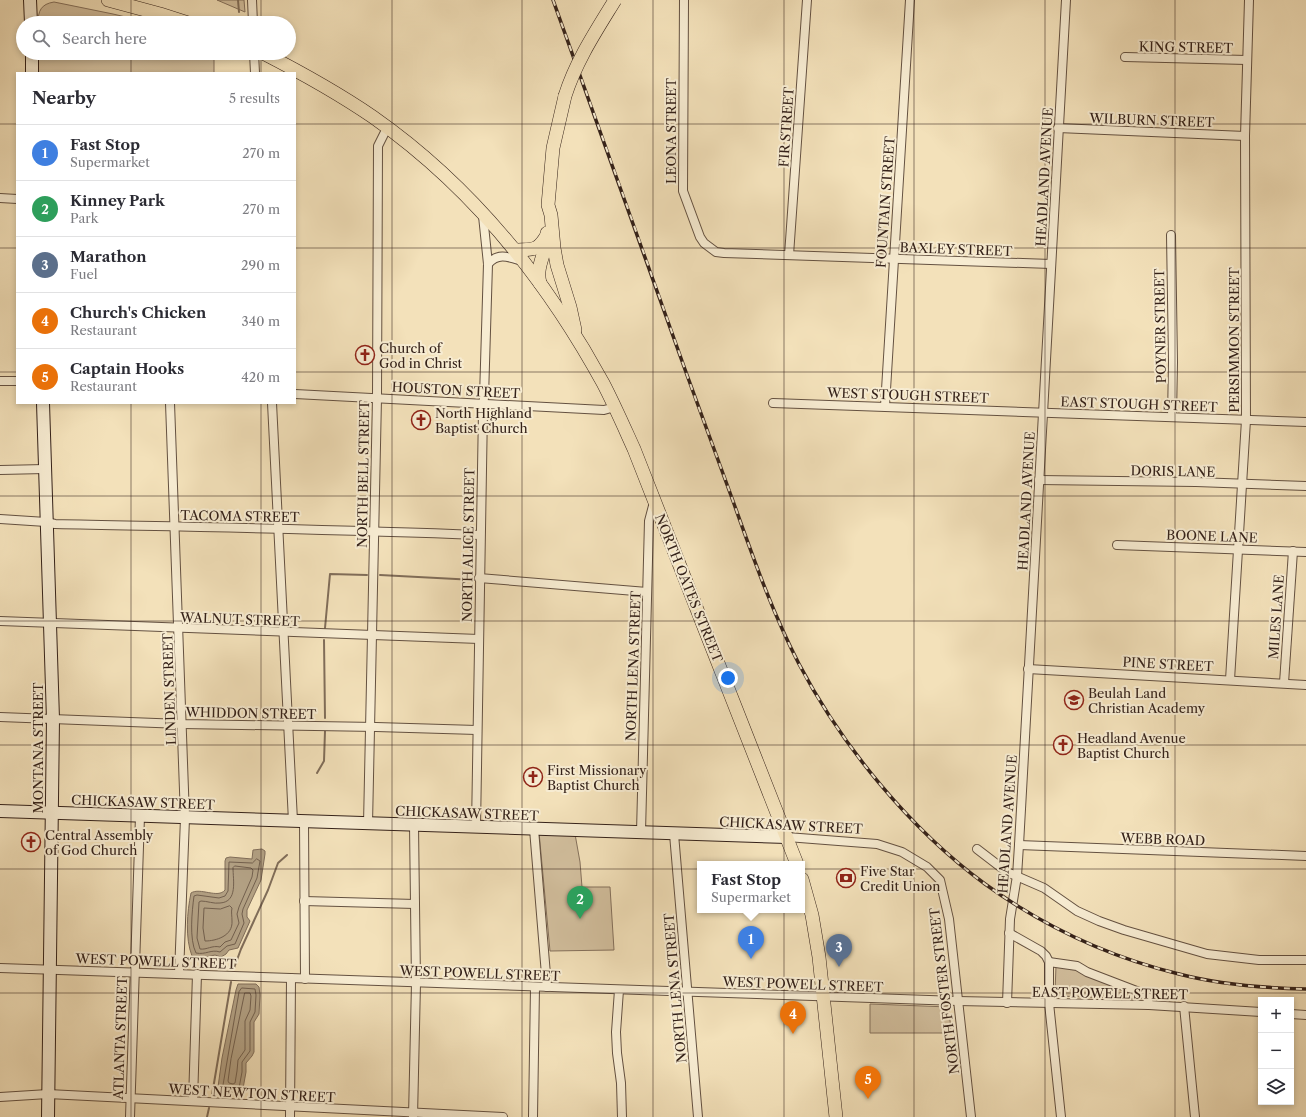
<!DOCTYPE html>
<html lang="en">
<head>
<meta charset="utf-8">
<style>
	:root { --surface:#fff; --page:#f2f2f3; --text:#2b2b33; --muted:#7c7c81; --line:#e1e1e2; --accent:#8f2418 }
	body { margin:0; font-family:"Libre Caslon Text",serif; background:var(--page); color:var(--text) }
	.controls { position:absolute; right:12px; bottom:12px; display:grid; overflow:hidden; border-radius:0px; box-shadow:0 2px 6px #0003 }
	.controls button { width:36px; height:36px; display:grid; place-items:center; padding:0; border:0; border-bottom:1px solid var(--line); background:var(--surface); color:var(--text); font:20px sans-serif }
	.you { position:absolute; left:728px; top:678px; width:14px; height:14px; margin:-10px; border:3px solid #fff; border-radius:50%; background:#1a73e8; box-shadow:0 0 0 6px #1a73e833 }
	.badge { display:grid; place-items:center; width:26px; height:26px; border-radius:50%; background:var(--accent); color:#fff; font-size:13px; font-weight:700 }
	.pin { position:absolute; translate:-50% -33px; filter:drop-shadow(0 1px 2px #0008) }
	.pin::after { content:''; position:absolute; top:21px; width:14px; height:12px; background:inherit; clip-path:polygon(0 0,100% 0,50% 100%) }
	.popup { position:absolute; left:697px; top:861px; width:108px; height:52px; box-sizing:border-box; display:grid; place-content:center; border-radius:0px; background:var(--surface); filter:drop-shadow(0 1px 3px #0005); font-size:13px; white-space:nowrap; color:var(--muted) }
	.popup b { font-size:15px; color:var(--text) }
	.popup::after { content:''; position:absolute; left:50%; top:100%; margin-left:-8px; border:8px solid transparent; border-top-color:var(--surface) }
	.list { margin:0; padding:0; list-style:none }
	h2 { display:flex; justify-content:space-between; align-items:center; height:52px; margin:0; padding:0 16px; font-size:17px }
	h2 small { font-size:13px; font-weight:400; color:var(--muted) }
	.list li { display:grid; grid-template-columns:26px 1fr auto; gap:12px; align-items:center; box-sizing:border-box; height:56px; padding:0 16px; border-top:1px solid var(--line) }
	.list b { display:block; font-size:15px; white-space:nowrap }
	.list p { margin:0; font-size:13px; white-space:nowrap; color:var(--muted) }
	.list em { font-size:13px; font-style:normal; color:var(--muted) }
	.icon { flex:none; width:22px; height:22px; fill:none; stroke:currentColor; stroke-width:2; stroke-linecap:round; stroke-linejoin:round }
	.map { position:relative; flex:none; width:1306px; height:1117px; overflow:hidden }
	.search { position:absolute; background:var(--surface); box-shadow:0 2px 6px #0003; left:16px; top:16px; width:280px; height:44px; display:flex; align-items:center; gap:10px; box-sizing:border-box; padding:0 14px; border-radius:22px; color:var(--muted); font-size:15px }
	.panel { position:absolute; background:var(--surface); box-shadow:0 2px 6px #0003; left:16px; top:72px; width:280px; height:332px; border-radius:0px }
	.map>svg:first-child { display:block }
	.green { fill:#d3c09f; stroke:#84705c }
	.water { fill:#b2a083; stroke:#806d59 }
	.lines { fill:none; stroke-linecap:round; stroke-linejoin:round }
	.shore { stroke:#73604e; stroke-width:1 }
	.stream { stroke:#806d59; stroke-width:2 }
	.street-casing { stroke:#645141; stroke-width:10 }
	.secondary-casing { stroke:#342119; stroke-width:14 }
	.primary-casing { stroke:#342119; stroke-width:14 }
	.street { stroke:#f7ecd2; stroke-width:8 }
	.secondary { stroke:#f7ecd2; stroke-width:12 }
	.primary { stroke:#f3e1ba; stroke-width:13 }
	.rail-casing { stroke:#342119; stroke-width:3.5 }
	.rail { stroke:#f7ecd2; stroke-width:2; stroke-dasharray:6; stroke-linecap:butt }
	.primary-bridge-casing { stroke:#342119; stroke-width:14; stroke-linecap:butt }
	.primary-bridge { stroke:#f3e1ba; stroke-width:13 }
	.grid { fill:none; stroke:#342119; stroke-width:1; stroke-opacity:0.55 }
	.labels { text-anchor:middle; stroke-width:4; stroke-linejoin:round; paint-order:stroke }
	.street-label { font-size:13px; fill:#342119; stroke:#f7ecd2 }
	.poi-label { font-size:13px; fill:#342119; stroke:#f7ecd2; text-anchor:start }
</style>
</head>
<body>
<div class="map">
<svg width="1306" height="1117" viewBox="0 0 1306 1117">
	<rect width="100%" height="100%" fill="#f3e1ba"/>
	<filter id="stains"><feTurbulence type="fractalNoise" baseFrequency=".005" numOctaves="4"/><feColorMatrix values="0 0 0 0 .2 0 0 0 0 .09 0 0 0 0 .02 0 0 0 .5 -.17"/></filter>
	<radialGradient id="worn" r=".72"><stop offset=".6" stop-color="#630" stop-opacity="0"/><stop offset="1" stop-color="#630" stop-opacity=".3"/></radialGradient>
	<g class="green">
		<polygon points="217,0 244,0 245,12"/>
		<path d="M 54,2 L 113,14 L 151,23 L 38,23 C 38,11 41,4 54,2 Z"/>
		<rect x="38" y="53" width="176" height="20"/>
		<polygon points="539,832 575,834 580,862 582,887 610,887 614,950 550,951"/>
		<polygon points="1056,966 1077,970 1143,997 1141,999 1056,996 1055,992"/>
		<polygon points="870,1004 949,1007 951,1033 870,1033"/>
	</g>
	<g class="water">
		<path d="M 262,849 L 265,851 L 265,854 L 261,880 L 247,910 L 247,917 L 250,921 L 238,948 L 229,950 L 226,954 L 221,957 L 215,955 L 203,958 L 192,956 C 185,938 187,912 191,893 C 200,887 218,899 225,890 L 225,861 L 226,858 L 230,857 L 252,859 L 253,850 Z"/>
		<polygon points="238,984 256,984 259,987 260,995 259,1014 254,1022 254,1052 252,1056 246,1063 246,1072 242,1094 220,1091 218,1087 222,1058 236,990"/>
	</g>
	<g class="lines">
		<g class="shore">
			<path d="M 257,859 L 260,861 L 257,878 L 243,909 L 242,914 L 244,923 L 235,944 L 227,946 L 220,952 C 211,949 206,955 196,953 C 189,939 192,911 194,896 L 197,895 L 219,898 L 225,896 L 228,891 L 229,862 L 252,863 Z"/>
			<path d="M 235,866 L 251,868 L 253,870 L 252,877 L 239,907 L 237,914 L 239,923 L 231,940 L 225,942 L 220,947 C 212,945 207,950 200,949 L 197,938 L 199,902 L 201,901 C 207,901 214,904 220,903 C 238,902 233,880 233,868 Z"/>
			<path d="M 230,906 L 232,908 C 231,912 232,916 232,921 C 233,936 216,941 205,941 L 203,928 L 204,908 L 220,909 Z"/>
			<polygon points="242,988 255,989 256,995 255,1012 250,1022 250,1051 242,1062 242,1072 239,1088 237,1090 224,1087 223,1085 239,992"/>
			<polygon points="245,993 250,993 251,996 250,1010 245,1021 245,1050 238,1060 237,1071 235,1083 233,1084 229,1083 228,1081 231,1059"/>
		</g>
		<g class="stream">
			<polyline points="238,0 239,12"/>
			<polyline points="380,575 475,580"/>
			<polyline points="325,628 330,574 367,575"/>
			<polyline points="324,640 325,718"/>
			<polyline points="317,773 324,761 325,731"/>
			<polyline points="234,968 241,949 268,890 278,863 287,855"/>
			<polyline points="212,1095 231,982"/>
			<polyline points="207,1117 209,1108"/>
		</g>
		<defs>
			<g id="street">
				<polyline points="252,0 253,23"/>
				<polyline points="684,0 683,191 700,237 704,243 716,252 724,253 1051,264"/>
				<polyline points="254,53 255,73"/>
				<polyline points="1125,57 1247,60"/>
				<polyline points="1058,128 1245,136"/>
				<polyline points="0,198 17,199"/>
				<polyline points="1171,235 1173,362 1172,417"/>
				<polyline points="789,255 807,0"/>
				<path d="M 488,264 C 498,252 509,257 522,261"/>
				<polyline points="0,381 17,381"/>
				<polyline points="295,394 604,410 615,407"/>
				<polyline points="170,403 185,818 179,974"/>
				<polyline points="272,403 293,821"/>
				<polyline points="773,403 1306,422"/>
				<polyline points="885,406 910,0"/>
				<polyline points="0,470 45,469"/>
				<polyline points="1039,480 1196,482 1306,486"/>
				<path d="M 0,519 L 46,522 L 55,524 C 197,527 339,529 480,535"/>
				<polyline points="1117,545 1306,552"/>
				<polyline points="479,578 647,592"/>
				<polyline points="0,621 479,639"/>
				<polyline points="1028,669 1306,685"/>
				<polyline points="1230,680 1246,420 1245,136 1249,0"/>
				<polyline points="1284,683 1293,551"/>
				<polyline points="0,717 182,724 376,727 477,730"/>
				<polyline points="304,822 305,979"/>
				<polyline points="368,824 377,398 378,146 387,128"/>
				<polyline points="476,827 483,410 484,397 488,264 483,216"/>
				<polyline points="534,829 547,987"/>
				<polyline points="641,832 649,521 654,502"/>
				<polyline points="674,834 698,1117"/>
				<polyline points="787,837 877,844 902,852 927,867 940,880 949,919 971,1117"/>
				<polyline points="1019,845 1306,856"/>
				<polyline points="977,849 1007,872 1044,888 1077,911 1099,921 1124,930 1207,954 1259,960 1306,960"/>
				<polyline points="304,901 415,904"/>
				<polyline points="1009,933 1041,951 1046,956 1049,962 1049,1003 1061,1117"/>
				<polyline points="1049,962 1077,966 1087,972 1147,995 1149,1005"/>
				<polyline points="0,968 958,1001 1149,1005 1261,1012"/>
				<polyline points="619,990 616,1032 617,1053 621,1083 622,1117"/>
				<polyline points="1007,1003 1010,919 1017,876 1019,845 1066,0"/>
				<polyline points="1184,1006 1195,1117"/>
				<polyline points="1291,1014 1306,1015"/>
				<polyline points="0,1097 48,1094 503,1117"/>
				<polyline points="193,1101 197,974"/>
				<polyline points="130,1117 140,816"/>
				<polyline points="290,1117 291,978"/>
				<polyline points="413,1117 416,983 414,825"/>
				<polyline points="533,1117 535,987"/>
			</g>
			<g id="secondary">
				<polyline points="30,0 31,23"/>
				<polyline points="32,53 32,73"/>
				<polyline points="43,403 53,719 48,1117"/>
				<polyline points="0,811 787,837"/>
			</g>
			<g id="primary">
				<polyline points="108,0 160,14 188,23"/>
				<path d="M 263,53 C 300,72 338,93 373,117 C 470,185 546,279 603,383 C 614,404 624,427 634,449 L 797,864"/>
				<polyline points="565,96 553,148 548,205 551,215 554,248 557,265 570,307 575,330"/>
				<path d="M 515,250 C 533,249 537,252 547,235"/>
				<path d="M 540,283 C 535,265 548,251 547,233"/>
				<polyline points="802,879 812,915 819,957 836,1117"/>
			</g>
		</defs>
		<use href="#street" class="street-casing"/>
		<use href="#secondary" class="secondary-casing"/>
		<use href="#primary" class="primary-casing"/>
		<use href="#street" class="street"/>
		<use href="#secondary" class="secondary"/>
		<use href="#primary" class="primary"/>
		<defs>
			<path id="rail" d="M 553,0 C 598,125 643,250 687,375 C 702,417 718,459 733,501 C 753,557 772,612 799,664 C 842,746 910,829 985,884 C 1043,926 1109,957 1179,974 C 1221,985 1263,988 1306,989"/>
		</defs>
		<use href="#rail" class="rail-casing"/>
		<use href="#rail" class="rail"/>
		<defs>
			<path id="primary-bridge" d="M 565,96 C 576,61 596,31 615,0"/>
		</defs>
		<use href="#primary-bridge" class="primary-bridge-casing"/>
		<use href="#primary-bridge" class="primary-bridge"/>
	</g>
	<path class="grid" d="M 131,0 L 131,23M 261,0 L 261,23M 392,0 L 392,1117M 522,0 L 522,1117M 653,0 L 653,1117M 784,0 L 784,1117M 914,0 L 914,1117M 1045,0 L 1045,1117M 1175,0 L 1175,1117M 131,53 L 131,73M 261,53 L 261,73M 0,124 L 17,124M 295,124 L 1306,124M 0,248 L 17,248M 295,248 L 1306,248M 0,372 L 17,372M 295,372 L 1306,372M 131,403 L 131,1117M 261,403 L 261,1117M 0,496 L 1306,496M 0,621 L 1306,621M 0,745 L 1306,745M 0,869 L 1306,869M 0,993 L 1306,993"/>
	<defs>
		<symbol id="church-ring" viewBox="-11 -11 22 22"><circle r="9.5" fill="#f7ecd2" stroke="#8f2418" stroke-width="1.5"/><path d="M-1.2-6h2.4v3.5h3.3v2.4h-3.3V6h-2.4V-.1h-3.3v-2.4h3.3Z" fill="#8f2418"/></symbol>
		<symbol id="school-ring" viewBox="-11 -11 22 22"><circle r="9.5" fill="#f7ecd2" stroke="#8f2418" stroke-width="1.5"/><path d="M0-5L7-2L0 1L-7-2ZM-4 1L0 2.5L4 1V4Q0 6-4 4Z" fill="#8f2418"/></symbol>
		<symbol id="bank-ring" viewBox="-11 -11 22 22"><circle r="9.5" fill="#f7ecd2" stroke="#8f2418" stroke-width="1.5"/><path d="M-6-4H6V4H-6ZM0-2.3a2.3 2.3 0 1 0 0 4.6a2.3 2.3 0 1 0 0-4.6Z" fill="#8f2418"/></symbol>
	</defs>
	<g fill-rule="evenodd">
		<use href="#church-ring" x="354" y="344" width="22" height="22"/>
		<use href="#church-ring" x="410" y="409" width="22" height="22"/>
		<use href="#school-ring" x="1063" y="689" width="22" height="22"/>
		<use href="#church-ring" x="1052" y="734" width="22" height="22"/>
		<use href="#church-ring" x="522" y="766" width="22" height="22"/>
		<use href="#church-ring" x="20" y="831" width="22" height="22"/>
		<use href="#bank-ring" x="835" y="867" width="22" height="22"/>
	</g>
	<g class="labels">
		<g class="street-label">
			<text transform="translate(1186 47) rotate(1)" y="5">KING STREET</text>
			<text transform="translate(1152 120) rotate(2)" y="5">WILBURN STREET</text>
			<text transform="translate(786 127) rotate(-86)" y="5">FIR STREET</text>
			<text transform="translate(671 131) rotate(-90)" y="5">LEONA STREET</text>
			<text transform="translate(1044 177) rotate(-87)" y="5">HEADLAND AVENUE</text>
			<text transform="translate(885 202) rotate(-86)" y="5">FOUNTAIN STREET</text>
			<text transform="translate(956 249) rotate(2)" y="5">BAXLEY STREET</text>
			<text transform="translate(1160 326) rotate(-91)" y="5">POYNER STREET</text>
			<text transform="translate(1234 340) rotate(-90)" y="5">PERSIMMON STREET</text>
			<text transform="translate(456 390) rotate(3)" y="5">HOUSTON STREET</text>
			<text transform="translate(908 395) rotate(2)" y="5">WEST STOUGH STREET</text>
			<text transform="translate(1139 404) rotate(2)" y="5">EAST STOUGH STREET</text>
			<text transform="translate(1173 471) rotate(1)" y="5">DORIS LANE</text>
			<text transform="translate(363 474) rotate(-89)" y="5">NORTH BELL STREET</text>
			<text transform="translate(1026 501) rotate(-87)" y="5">HEADLAND AVENUE</text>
			<text transform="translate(240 516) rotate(1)" y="5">TACOMA STREET</text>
			<text transform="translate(1212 536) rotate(2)" y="5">BOONE LANE</text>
			<text transform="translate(468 545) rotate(-89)" y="5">NORTH ALICE STREET</text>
			<text transform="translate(689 588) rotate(68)" y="5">NORTH OATES STREET</text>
			<text transform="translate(1276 617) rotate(-86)" y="5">MILES LANE</text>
			<text transform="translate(240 619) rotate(2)" y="5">WALNUT STREET</text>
			<text transform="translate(1168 664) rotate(3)" y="5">PINE STREET</text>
			<text transform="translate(633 666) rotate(-88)" y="5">NORTH LENA STREET</text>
			<text transform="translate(169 689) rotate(-92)" y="5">LINDEN STREET</text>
			<text transform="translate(251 713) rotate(1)" y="5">WHIDDON STREET</text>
			<text transform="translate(38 748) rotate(-90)" y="5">MONTANA STREET</text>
			<text transform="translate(143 802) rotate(2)" y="5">CHICKASAW STREET</text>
			<text transform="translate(467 813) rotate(2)" y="5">CHICKASAW STREET</text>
			<text transform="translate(1007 824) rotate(-86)" y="5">HEADLAND AVENUE</text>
			<text transform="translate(791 825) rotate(3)" y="5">CHICKASAW STREET</text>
			<text transform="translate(1163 839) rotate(2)" y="5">WEBB ROAD</text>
			<text transform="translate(156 961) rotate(2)" y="5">WEST POWELL STREET</text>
			<text transform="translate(480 973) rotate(2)" y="5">WEST POWELL STREET</text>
			<text transform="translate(803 984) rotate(2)" y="5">WEST POWELL STREET</text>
			<text transform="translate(675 988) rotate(-95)" y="5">NORTH LENA STREET</text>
			<text transform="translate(944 991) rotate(-97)" y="5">NORTH FOSTER STREET</text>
			<text transform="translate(1110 993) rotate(1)" y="5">EAST POWELL STREET</text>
			<text transform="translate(120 1038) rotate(-88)" y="5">ATLANTA STREET</text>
			<text transform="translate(252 1093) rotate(3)" y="5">WEST NEWTON STREET</text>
		</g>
		<g class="poi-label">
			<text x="379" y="353">Church of<tspan x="379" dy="15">God in Christ</tspan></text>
			<text x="435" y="418">North Highland<tspan x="435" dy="15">Baptist Church</tspan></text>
			<text x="1088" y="698">Beulah Land<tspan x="1088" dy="15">Christian Academy</tspan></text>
			<text x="1077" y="743">Headland Avenue<tspan x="1077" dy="15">Baptist Church</tspan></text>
			<text x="547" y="775">First Missionary<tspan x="547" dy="15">Baptist Church</tspan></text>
			<text x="45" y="840">Central Assembly<tspan x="45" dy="15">of God Church</tspan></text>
			<text x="860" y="876">Five Star<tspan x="860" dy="15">Credit Union</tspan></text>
		</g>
	</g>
	<rect width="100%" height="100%" filter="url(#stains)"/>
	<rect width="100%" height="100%" fill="url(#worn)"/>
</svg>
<div class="controls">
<button>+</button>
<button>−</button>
<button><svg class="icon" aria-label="layers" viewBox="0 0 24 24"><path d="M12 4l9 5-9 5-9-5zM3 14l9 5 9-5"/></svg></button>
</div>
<div class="you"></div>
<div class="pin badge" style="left:751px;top:959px;background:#3f7fe0">1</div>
<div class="popup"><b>Fast Stop</b>Supermarket</div>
<div class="pin badge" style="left:580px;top:919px;background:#2e9e5b">2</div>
<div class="pin badge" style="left:839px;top:967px;background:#5c6f8a">3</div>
<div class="pin badge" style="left:793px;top:1034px;background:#e8710a">4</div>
<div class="pin badge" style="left:868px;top:1099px;background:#e8710a">5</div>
<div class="search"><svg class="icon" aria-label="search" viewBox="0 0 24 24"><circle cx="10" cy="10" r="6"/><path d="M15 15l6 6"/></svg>Search here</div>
<section class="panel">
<h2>Nearby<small>5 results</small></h2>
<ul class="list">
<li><span class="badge" style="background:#3f7fe0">1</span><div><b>Fast Stop</b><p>Supermarket</p></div><em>270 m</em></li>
<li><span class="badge" style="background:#2e9e5b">2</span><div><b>Kinney Park</b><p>Park</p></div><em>270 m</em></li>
<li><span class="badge" style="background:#5c6f8a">3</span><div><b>Marathon</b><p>Fuel</p></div><em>290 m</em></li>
<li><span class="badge" style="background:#e8710a">4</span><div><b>Church's Chicken</b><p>Restaurant</p></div><em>340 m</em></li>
<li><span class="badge" style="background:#e8710a">5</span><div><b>Captain Hooks</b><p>Restaurant</p></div><em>420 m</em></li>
</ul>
</section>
</div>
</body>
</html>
